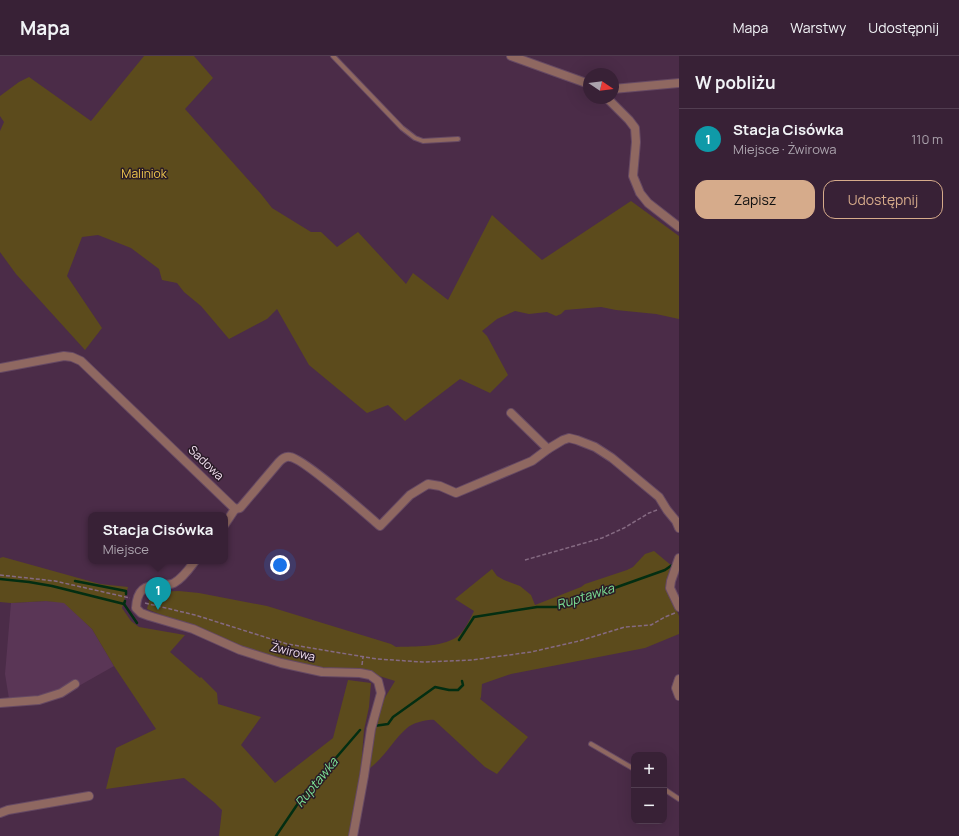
<!DOCTYPE html>
<html lang="pl">
<head>
<meta charset="utf-8">
<style>
	:root { --surface:#382136; --page:#3f293e; --text:#f1f3f6; --muted:#aba3ad; --line:#523e51; --accent:#d6ab8b }
	body { margin:0; font-family:Manrope,sans-serif; background:var(--page); color:var(--text) }
	.controls { position:absolute; right:12px; bottom:12px; display:grid; overflow:hidden; border-radius:8px; box-shadow:0 4px 16px #0002 }
	.controls button { width:36px; height:36px; display:grid; place-items:center; padding:0; border:0; border-bottom:1px solid var(--line); background:var(--surface); color:var(--text); font:20px sans-serif }
	.compass { position:absolute; left:583px; top:12px; width:36px; height:36px; border-radius:50%; background:var(--surface); box-shadow:0 4px 16px #0002; rotate:103deg }
	.you { position:absolute; left:280px; top:509px; width:14px; height:14px; margin:-10px; border:3px solid #fff; border-radius:50%; background:#1a73e8; box-shadow:0 0 0 6px #1a73e833 }
	.badge { display:grid; place-items:center; width:26px; height:26px; border-radius:50%; background:var(--accent); color:#fff; font-size:13px; font-weight:700 }
	.pin { position:absolute; translate:-50% -33px; filter:drop-shadow(0 1px 2px #0008) }
	.pin::after { content:''; position:absolute; top:21px; width:14px; height:12px; background:inherit; clip-path:polygon(0 0,100% 0,50% 100%) }
	.popup { position:absolute; left:88px; top:456px; width:140px; height:52px; box-sizing:border-box; display:grid; place-content:center; border-radius:8px; background:var(--surface); filter:drop-shadow(0 1px 3px #0005); font-size:13px; white-space:nowrap; color:var(--muted) }
	.popup b { font-size:15px; color:var(--text) }
	.popup::after { content:''; position:absolute; left:50%; top:100%; margin-left:-8px; border:8px solid transparent; border-top-color:var(--surface) }
	.list { margin:0; padding:0; list-style:none }
	h2 { display:flex; justify-content:space-between; align-items:center; height:52px; margin:0; padding:0 16px; font-size:17px }
	h2 small { font-size:13px; font-weight:400; color:var(--muted) }
	.list li { display:grid; grid-template-columns:26px 1fr auto; gap:12px; align-items:center; box-sizing:border-box; height:60px; padding:0 16px; border-top:1px solid var(--line) }
	.list b { display:block; font-size:15px; white-space:nowrap }
	.list p { margin:0; font-size:13px; white-space:nowrap; color:var(--muted) }
	.list em { font-size:13px; font-style:normal; color:var(--muted) }
	.actions { display:flex; gap:8px; padding:12px 16px }
	.actions a { flex:1; padding:9px 0; border:1px solid var(--accent); border-radius:12px; text-align:center; font-size:14px; color:var(--accent) }
	.actions .main { background:var(--accent); color:#111 }
	.map { position:relative; flex:none; width:679px; height:780px; overflow:hidden }
	header { display:flex; align-items:center; gap:24px; box-sizing:border-box; height:56px; padding:0 20px; background:var(--surface); border-bottom:1px solid var(--line) }
	header strong { font-size:19px }
	nav { display:flex; gap:22px; margin-inline-start:auto; font-size:14px }
	main { display:flex }
	aside { flex:1; background:var(--surface) }
	.map>svg:first-child { display:block }
	.built { fill:#5a3656 }
	.green { fill:#5c4b1c }
	.lines { fill:none; stroke-linecap:round; stroke-linejoin:round }
	.stream { stroke:#032e12; stroke-width:2.5 }
	.lane-casing { stroke:#664963; stroke-width:6 }
	.street-casing { stroke:#664963; stroke-width:10 }
	.path { stroke:#856a82; stroke-width:1.5; stroke-dasharray:4 2; stroke-linecap:butt }
	.lane { stroke:#8f6861; stroke-width:4 }
	.street { stroke:#8f6861; stroke-width:8 }
	.labels { text-anchor:middle; stroke-width:3; stroke-linejoin:round; paint-order:stroke }
	.park-label { font-size:12px; fill:#f0c74d; stroke:#291b27 }
	.street-label { font-size:12px; fill:#f2dfef; stroke:#291b27 }
	.water-label { font-size:13px; font-style:italic; fill:#7be194; stroke:#291b27 }
</style>
</head>
<body>
<header>
<strong>Mapa</strong>
<nav><a>Mapa</a><a>Warstwy</a><a>Udostępnij</a></nav>
</header>
<main>
<div class="map">
<svg width="679" height="780" viewBox="0 0 679 780">
	<rect width="100%" height="100%" fill="#4b2c48"/>
	<polygon class="built" points="46,545 64,546 92,573 114,610 61,640 10,649 5,618 11,547"/>
	<g class="green">
		<polygon points="144,0 194,0 213,22 185,53 261,138 272,152 311,176 321,176 337,191 358,176 406,228 413,217 448,244 492,159 542,204 631,145 679,180 679,263 656,258 616,254 601,251 565,254 561,258 556,260 547,256 529,258 515,255 497,263 482,275 487,280 508,319 490,337 460,323 405,365 388,349 367,357 309,309 277,253 267,263 229,283 201,250 184,236 177,227 162,224 159,213 131,192 98,179 82,181 67,220 102,272 85,294 16,218 0,196 0,75 4,66 0,60 0,40 19,26 29,21 91,65"/>
		<path d="M 654,495 L 672,510 L 676,507 L 671,541 L 679,560 L 679,578 L 645,592 L 511,618 L 482,628 L 481,641 L 480,643 L 528,681 L 497,718 L 485,711 L 434,664 C 427,663 413,667 407,672 C 393,684 385,701 370,712 L 374,675 L 378,653 L 395,625 L 376,619 L 308,611 L 265,601 L 147,553 L 151,536 L 179,535 L 199,537 L 267,550 L 391,588 L 396,591 C 416,590 439,592 457,581 C 464,576 470,563 474,555 L 455,543 L 492,513 L 497,520 L 504,524 L 520,530 L 531,539 L 535,549 L 581,531 L 585,528 L 627,514 L 633,511 L 645,498 Z"/>
		<polygon points="3,501 100,528 128,531 122,552 131,565 139,571 185,579 170,596 200,622 201,621 217,637 218,648 261,661 241,689 275,727 333,682 348,624 371,627 369,651 364,674 359,737 350,780 219,780 222,754 215,747 184,722 106,733 116,692 156,673 114,610 92,573 64,547 46,545 11,547 0,546 0,502"/>
	</g>
	<g class="lines">
		<g class="stream">
			<polyline points="0,523 29,526 52,530 124,548"/>
			<polyline points="75,525 126,535 126,538"/>
			<polyline points="125,545 124,548 137,567"/>
			<polyline points="459,584 474,561 537,551 561,551 665,514 672,509"/>
			<polyline points="374,670 388,668 393,661 435,631 449,634 458,634 463,629 462,625"/>
			<polyline points="276,780 303,740 360,674"/>
		</g>
		<defs>
			<g id="lane">
				<polyline points="333,0 402,72 415,82 423,85 458,83"/>
				<polyline points="591,688 634,713"/>
				<polyline points="664,733 679,743"/>
			</g>
			<g id="street">
				<polyline points="511,0 589,28"/>
				<polyline points="613,33 679,27"/>
				<polyline points="607,42 629,64 635,72 636,86 633,120 640,137 648,147 679,171"/>
				<path d="M 0,312 L 64,300 L 72,301 L 81,305 L 235,453 L 240,452 L 279,406 C 282,403 285,400 290,401 C 303,402 366,458 380,470 L 410,439 L 428,428 L 440,430 L 456,437 L 532,405 L 548,393 L 511,357"/>
				<polyline points="548,393 563,384 569,382 577,384 595,391 612,402 659,441 667,454 676,465 679,472"/>
				<polyline points="225,468 235,453"/>
				<polyline points="679,502 671,525 670,532 679,551"/>
				<path d="M 195,505 C 189,513 183,522 174,527 C 170,529 165,529 161,529 C 144,529 137,534 136,552 L 141,557 L 149,560 L 193,573 L 240,594 L 281,607 L 322,616 L 360,617 L 370,619 L 378,625 L 381,637 L 371,673 L 364,720 L 353,780"/>
				<polyline points="679,623 676,632 679,640"/>
				<polyline points="0,647 39,644 61,637 75,628"/>
				<polyline points="0,757 8,754 89,740"/>
			</g>
		</defs>
		<use href="#lane" class="lane-casing"/>
		<use href="#street" class="street-casing"/>
		<g class="path">
			<polyline points="525,504 602,482 624,472 649,457 657,454"/>
			<polyline points="0,519 55,525 130,542"/>
			<polyline points="145,547 195,559 287,588 377,603 423,606 472,604 531,596 579,585 625,571 651,569 665,561 675,557"/>
			<polyline points="362,609 363,601"/>
		</g>
		<use href="#lane" class="lane"/>
		<use href="#street" class="street"/>
	</g>
	<g class="labels">
		<g class="park-label">
			<text x="144" y="122">Maliniok</text>
		</g>
		<g class="street-label">
			<text transform="translate(206 407) rotate(44)" y="4">Sadowa</text>
			<text transform="translate(293 596) rotate(14)" y="4">Żwirowa</text>
		</g>
		<g class="water-label">
			<text transform="translate(585 540) rotate(-17)" y="5">Ruptawka</text>
			<text transform="translate(316 726) rotate(-51)" y="5">Ruptawka</text>
		</g>
	</g>
</svg>
<div class="controls">
<button>+</button>
<button>−</button>
</div>
<svg class="compass" viewBox="-18 -18 36 36"><path d="M0-13l5 13h-10z" fill="#e53935"/><path d="M0 13l5-13h-10z" fill="#aba3ad"/></svg>
<div class="you"></div>
<div class="pin badge" style="left:158px;top:554px;background:#0f9aa8">1</div>
<div class="popup"><b>Stacja Cisówka</b>Miejsce</div>
</div>
<aside>
<h2>W pobliżu<small></small></h2>
<ul class="list">
<li><span class="badge" style="background:#0f9aa8">1</span><div><b>Stacja Cisówka</b><p>Miejsce · Żwirowa</p></div><em>110 m</em></li>
</ul>
<div class="actions"><a class="main">Zapisz</a><a>Udostępnij</a></div>
</aside>
</main>
</body>
</html>
